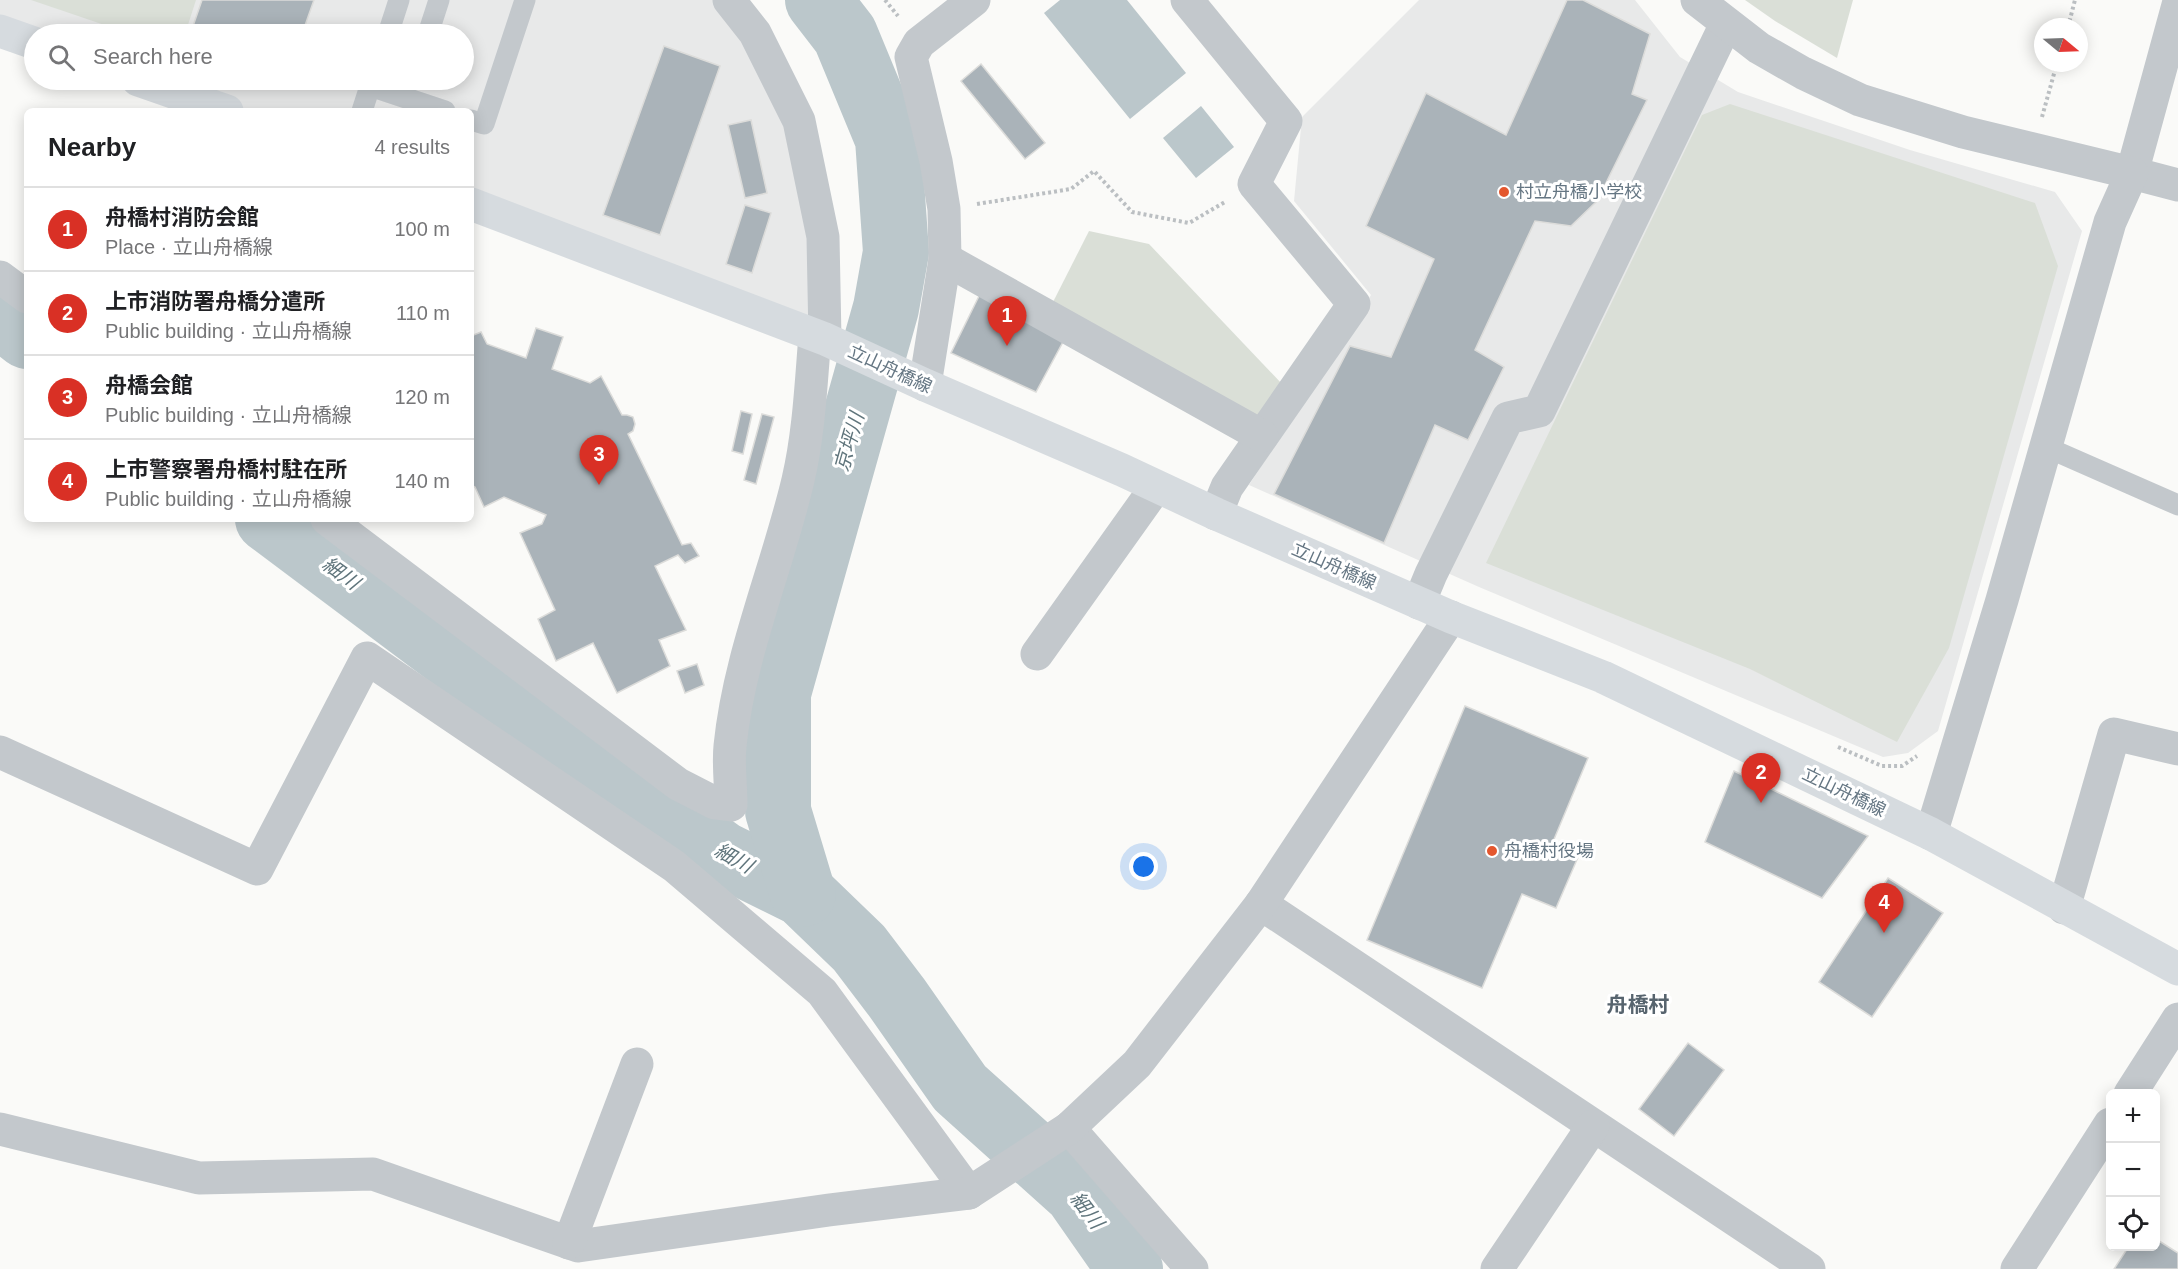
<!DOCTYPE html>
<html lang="en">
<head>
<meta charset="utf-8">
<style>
	:root { --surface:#fff; --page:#f2f2f2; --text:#202124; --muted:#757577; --line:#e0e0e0; --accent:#d93025 }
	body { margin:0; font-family:Arial,"Noto Sans JP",sans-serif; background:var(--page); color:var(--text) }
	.controls { position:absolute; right:18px; bottom:18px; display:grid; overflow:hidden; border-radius:9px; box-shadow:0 3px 15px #0003 }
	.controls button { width:54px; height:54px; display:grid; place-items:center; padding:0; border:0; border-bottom:2px solid var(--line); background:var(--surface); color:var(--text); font:30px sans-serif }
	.compass { position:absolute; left:2034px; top:18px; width:54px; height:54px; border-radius:50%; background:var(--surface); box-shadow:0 3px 15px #0003; rotate:109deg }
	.you { position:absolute; left:1144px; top:867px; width:21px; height:21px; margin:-15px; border:4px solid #fff; border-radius:50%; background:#1a73e8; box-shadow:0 0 0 9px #1a73e833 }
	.badge { display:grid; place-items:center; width:39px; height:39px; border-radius:50%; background:var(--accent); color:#fff; font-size:20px; font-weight:700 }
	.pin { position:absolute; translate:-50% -50px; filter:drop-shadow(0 2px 3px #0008) }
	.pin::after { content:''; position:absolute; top:32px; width:21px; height:18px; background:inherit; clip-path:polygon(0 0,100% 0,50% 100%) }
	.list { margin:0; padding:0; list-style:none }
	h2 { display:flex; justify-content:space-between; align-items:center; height:78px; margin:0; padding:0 24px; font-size:26px }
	h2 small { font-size:20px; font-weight:400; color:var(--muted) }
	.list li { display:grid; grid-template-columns:39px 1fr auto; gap:18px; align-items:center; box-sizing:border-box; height:84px; padding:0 24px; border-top:2px solid var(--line) }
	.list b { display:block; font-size:22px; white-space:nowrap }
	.list p { margin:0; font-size:20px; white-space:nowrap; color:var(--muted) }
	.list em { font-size:20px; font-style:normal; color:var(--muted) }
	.icon { flex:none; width:33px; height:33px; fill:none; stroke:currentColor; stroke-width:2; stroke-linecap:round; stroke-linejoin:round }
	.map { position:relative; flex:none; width:2178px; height:1269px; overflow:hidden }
	.search { position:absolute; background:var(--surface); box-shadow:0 3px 15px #0003; left:24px; top:24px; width:450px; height:66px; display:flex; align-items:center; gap:15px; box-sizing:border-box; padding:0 21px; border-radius:33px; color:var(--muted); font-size:22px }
	.panel { position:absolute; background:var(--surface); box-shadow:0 3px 15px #0003; left:24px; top:108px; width:450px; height:414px; border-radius:9px }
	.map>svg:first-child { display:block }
	.built { fill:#e8e9e9 }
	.green { fill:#dadfd7 }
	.water { fill:#bbc7cb }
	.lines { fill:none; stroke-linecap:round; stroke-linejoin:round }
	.river { stroke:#bbc7cb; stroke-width:66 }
	.building { fill:#aab3b9; stroke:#dcdcda; stroke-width:1.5 }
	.path { stroke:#bbbfc2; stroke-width:4; stroke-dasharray:3 3; stroke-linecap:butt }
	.service { stroke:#c3c8cc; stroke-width:21 }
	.minor { stroke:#c3c8cc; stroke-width:33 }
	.tertiary { stroke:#c3c8cc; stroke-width:33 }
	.secondary { stroke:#d6dbdf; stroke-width:33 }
	.poi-dot { fill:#e4572e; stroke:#fff; stroke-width:2 }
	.labels { text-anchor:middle; stroke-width:6; stroke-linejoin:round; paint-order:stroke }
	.poi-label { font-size:18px; fill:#657683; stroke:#fff; text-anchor:start }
	.street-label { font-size:18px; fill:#657683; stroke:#fff }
	.water-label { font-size:20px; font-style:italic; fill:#60757c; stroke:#fff }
	.quarter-label { font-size:21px; font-weight:bold; fill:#57646e; stroke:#fff }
</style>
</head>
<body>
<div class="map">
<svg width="2178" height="1269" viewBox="0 0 2178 1269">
	<rect width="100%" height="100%" fill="#fafaf8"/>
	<g class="built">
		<polygon points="0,0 729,0 799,121 825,339 471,204 471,111 227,111 138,80 464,80 464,34 34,34 0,31"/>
		<polygon points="1419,0 1635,0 1680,57 1738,92 1910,150 2055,192 2082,231 1938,731 1908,753 1883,757 1479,587 1249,485 1371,295 1294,201 1302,117"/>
	</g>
	<g class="green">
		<polygon points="31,0 196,0 185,34 131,34"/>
		<polygon points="1745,0 1853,0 1837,58 1775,21"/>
		<polygon points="1730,104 2035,203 2058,266 1949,648 1897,742 1750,669 1486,563 1702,115"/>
		<polygon points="1089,231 1149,244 1282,384 1258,422 1052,304"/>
	</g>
	<g class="water">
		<polygon points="1060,0 1127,0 1186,73 1130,119 1044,13"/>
		<polygon points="1201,106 1234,147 1196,178 1163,138"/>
	</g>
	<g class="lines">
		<g class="river">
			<polyline points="0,315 27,336"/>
			<polyline points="268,519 536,720 722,854 803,894 859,948 897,998 960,1088 1077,1193 1130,1269"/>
			<polyline points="803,894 778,811 778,693 886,308 896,252 888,139 845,35 818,0"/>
		</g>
	</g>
	<g class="building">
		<polygon points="202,0 314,0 302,34 208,34 192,29"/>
		<polygon points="1567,0 1583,0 1650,34 1632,94 1647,100 1597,201 1571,226 1535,221 1475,350 1504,367 1468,440 1435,425 1384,543 1274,494 1350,346 1391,357 1434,259 1366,226 1426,93 1506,135"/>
		<polygon points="664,46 720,66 660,235 603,215"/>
		<polygon points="981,64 1045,143 1025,159 961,81"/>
		<polygon points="751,120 767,193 745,198 728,125"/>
		<polygon points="745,205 771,213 752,273 726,264"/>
		<polygon points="981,292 1064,340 1036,392 951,353"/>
		<polygon points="536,328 563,337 552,369 590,383 601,376 622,415 627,415 633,417 635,424 633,431 628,434 682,545 691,543 699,556 685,563 678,555 655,566 686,630 659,640 670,666 617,693 593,643 556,661 538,619 555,610 520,533 542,524 546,515 504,497 484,507 475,487 471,485 471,336 481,332 487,344 526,358"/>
		<polygon points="741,411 752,414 743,454 732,451"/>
		<polygon points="762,414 774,417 756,484 744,480"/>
		<polygon points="697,664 704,685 685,693 677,671"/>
		<polygon points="1465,706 1588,758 1552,844 1579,855 1556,908 1522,894 1482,988 1367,940"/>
		<polygon points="1734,771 1868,836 1822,898 1705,842"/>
		<polygon points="1888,878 1943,913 1872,1017 1819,982"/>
		<polygon points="1688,1043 1724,1070 1674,1136 1639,1109"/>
		<polygon points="2156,1239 2178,1253 2178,1269 2114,1269 2129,1246 2156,1246"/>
	</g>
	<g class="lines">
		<g class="path">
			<polyline points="885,0 898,16"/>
			<polyline points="2068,27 2075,0"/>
			<polyline points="2042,117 2057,63"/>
			<polyline points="977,204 1071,189 1094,171 1132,212 1189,223 1225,202"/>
			<polyline points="1838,747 1882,766 1902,766 1917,756"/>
		</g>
		<g class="service">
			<polyline points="388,34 399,0"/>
			<polyline points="428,34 439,0"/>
			<polyline points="370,86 445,111"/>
			<polyline points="362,111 372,80"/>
			<polyline points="471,120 484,124 525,0"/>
			<polyline points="2046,447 2178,505"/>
		</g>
		<g class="minor">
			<polyline points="1187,0 1286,121 1254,184 1354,304 1227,487 1216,514"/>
			<polyline points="2178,5 2132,173 2178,185"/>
			<polyline points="945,259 1262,436"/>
			<polyline points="0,277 27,297"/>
			<polyline points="925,385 945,259 944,209 936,161 911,57 919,43 974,0"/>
			<path d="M 327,519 L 678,784 L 715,803 L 731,805 C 731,786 728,765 730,746 C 739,655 777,569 798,480 C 809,433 811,383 815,335"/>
			<polyline points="1419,603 1431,574 1508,418 1539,411 1726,24"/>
			<polyline points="1037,654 1156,487"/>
			<polyline points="0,752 257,869 367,658 674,866 822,992 969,1193"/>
			<polyline points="1261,904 1809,1269"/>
			<polyline points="2064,908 2114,734 2178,749"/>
			<polyline points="1069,1128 1192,1269"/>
			<polyline points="0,1129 199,1178 373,1174 578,1246 829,1210 969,1193 1069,1128 1137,1064 1261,904 1451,617"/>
			<polyline points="569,1243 637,1064"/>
			<polyline points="1497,1269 1593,1126"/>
		</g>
		<g class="tertiary">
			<polyline points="729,0 755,33 799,121 823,237 825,339"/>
			<polyline points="1697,0 1759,48 1803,73 1860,100 1963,132 2132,173 2110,222 2002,600 1931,834"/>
			<polyline points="2130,1094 2178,1019"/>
			<polyline points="2017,1269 2110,1124"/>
		</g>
		<g class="secondary">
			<polyline points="0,31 34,43"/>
			<polyline points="138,80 227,111"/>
			<polyline points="471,204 825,339 925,385 1122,470 1216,514 1451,617 1603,677 1931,834 2178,969"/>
		</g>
	</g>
	<g class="poi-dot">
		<circle cx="1504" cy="192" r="6"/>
		<circle cx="1492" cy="851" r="6"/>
	</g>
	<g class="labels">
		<g class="poi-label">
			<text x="1516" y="198">村立舟橋小学校</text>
			<text x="1504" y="857">舟橋村役場</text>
		</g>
		<g class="street-label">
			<text transform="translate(890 369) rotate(25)" y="6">立山舟橋線</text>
			<text transform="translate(1334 566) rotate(24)" y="6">立山舟橋線</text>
			<text transform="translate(1844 792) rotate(26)" y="6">立山舟橋線</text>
		</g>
		<g class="water-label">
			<text transform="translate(849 442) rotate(-74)" y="7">京坪川</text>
			<text transform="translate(341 573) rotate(36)" y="7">細川</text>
			<text transform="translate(734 858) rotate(29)" y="7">細川</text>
			<text transform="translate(1087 1210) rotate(53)" y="7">細川</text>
		</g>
		<g class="quarter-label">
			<text x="1638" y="1012">舟橋村</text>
		</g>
	</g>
</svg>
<div class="controls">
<button>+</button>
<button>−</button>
<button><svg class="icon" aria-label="locate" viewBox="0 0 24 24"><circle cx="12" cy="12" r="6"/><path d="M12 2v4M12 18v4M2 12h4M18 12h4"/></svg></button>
</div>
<svg class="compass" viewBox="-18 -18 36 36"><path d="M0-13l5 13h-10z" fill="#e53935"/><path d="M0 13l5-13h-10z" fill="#757577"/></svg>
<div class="you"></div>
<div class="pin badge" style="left:1007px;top:346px">1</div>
<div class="pin badge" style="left:1761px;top:803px">2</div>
<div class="pin badge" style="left:599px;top:485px">3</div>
<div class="pin badge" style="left:1884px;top:933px">4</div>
<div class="search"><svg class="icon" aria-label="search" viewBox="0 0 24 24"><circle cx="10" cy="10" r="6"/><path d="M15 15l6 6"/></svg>Search here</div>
<section class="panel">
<h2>Nearby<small>4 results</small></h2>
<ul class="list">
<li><span class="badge">1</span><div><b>舟橋村消防会館</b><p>Place · 立山舟橋線</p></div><em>100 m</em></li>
<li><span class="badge">2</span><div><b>上市消防署舟橋分遣所</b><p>Public building · 立山舟橋線</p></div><em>110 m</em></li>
<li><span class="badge">3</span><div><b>舟橋会館</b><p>Public building · 立山舟橋線</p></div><em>120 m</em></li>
<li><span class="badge">4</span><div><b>上市警察署舟橋村駐在所</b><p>Public building · 立山舟橋線</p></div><em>140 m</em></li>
</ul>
</section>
</div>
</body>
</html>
